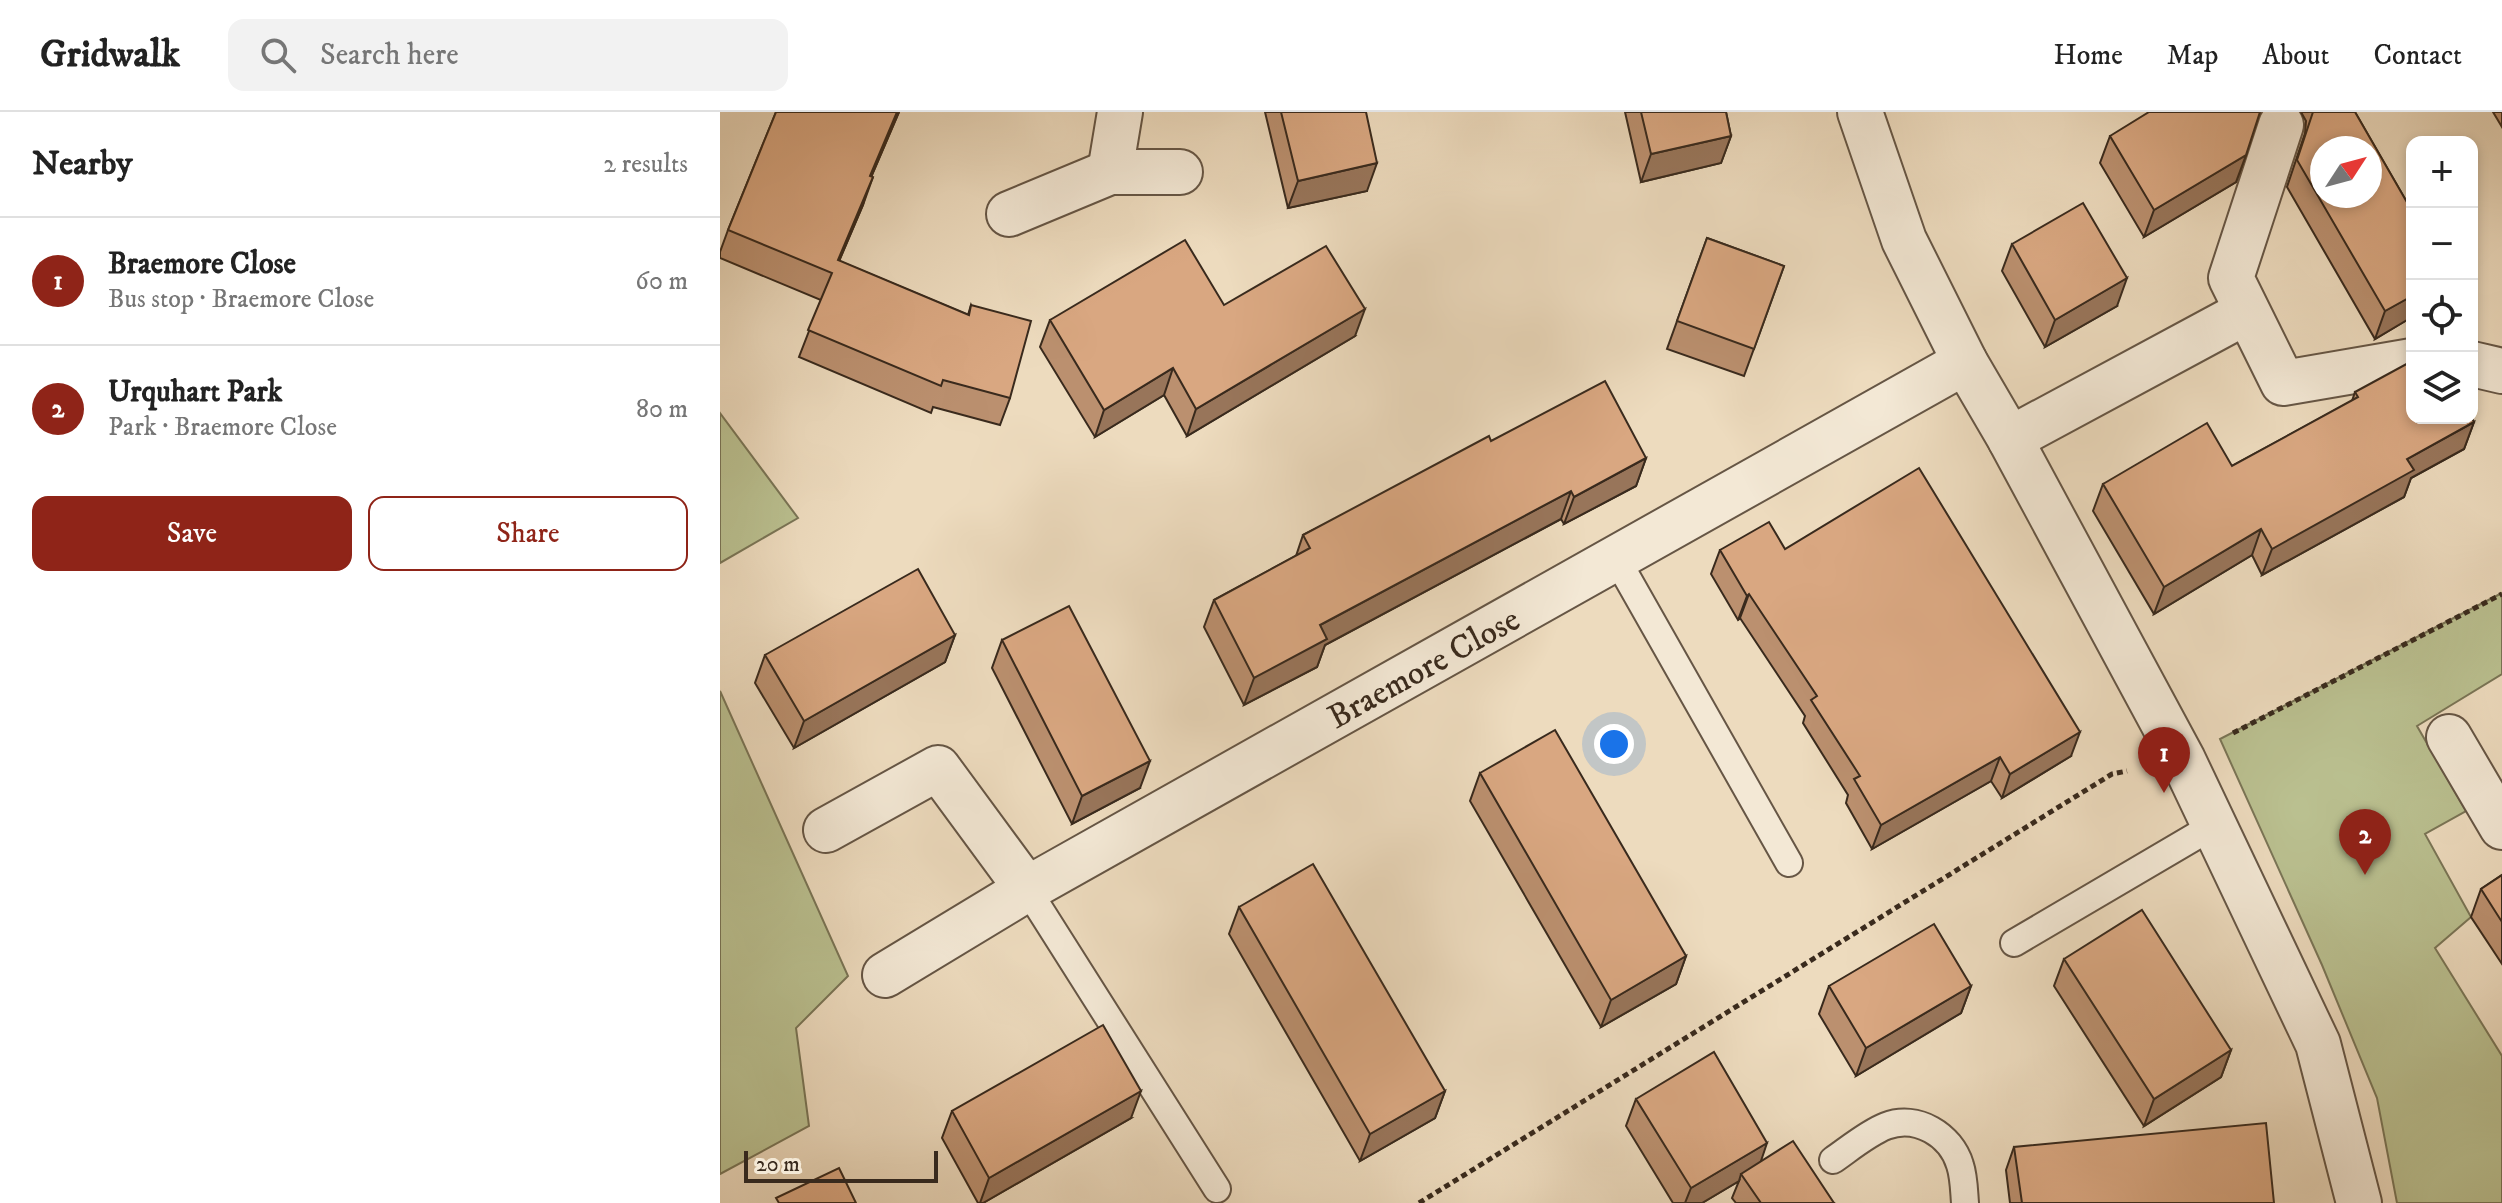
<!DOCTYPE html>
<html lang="en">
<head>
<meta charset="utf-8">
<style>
	:root { --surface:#fff; --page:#f2f2f2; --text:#222; --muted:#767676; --line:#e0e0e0; --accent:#8f2418 }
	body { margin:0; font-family:"IM FELL DW Pica",serif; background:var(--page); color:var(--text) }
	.controls { position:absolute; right:24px; top:24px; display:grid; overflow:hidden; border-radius:16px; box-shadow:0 4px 12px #0003 }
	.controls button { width:72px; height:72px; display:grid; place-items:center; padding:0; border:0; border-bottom:2px solid var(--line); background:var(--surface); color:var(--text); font:40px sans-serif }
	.compass { position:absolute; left:1590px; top:24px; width:72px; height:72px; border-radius:50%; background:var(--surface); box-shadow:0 4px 12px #0003; rotate:54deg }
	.scale { position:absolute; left:24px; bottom:20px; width:194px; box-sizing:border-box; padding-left:8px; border:4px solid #392a1d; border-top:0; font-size:22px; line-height:28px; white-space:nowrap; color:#392a1d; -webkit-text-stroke:6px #f3e8d5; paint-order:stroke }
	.you { position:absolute; left:894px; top:632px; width:28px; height:28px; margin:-20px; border:6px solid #fff; border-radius:50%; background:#1a73e8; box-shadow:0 0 0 12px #1a73e833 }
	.badge { display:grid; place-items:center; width:52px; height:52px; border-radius:50%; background:var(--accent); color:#fff; font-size:26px; font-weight:700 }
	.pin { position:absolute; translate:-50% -66px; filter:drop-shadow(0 2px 4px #0008) }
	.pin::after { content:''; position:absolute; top:42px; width:28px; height:24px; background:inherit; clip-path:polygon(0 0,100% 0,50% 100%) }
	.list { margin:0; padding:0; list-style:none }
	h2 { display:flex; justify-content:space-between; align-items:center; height:104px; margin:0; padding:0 32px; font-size:34px }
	h2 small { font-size:26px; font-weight:400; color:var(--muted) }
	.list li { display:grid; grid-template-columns:52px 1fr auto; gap:24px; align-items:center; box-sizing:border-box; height:128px; padding:0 32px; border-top:2px solid var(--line) }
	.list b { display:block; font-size:30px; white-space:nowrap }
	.list p { margin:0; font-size:26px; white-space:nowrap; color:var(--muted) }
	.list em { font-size:26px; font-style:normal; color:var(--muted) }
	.actions { display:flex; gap:16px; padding:24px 32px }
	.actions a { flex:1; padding:18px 0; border:2px solid var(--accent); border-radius:16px; text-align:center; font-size:28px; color:var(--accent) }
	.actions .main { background:var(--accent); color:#fff }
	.icon { flex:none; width:44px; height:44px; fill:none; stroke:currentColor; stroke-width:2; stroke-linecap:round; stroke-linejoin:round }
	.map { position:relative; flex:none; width:1782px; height:1091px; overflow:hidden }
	header { display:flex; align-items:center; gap:48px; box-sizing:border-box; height:112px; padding:0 40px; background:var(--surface); border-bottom:2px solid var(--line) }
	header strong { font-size:38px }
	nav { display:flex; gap:44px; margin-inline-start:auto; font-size:28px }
	.search { width:560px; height:72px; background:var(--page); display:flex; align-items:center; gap:20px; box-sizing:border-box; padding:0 28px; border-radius:16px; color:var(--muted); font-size:30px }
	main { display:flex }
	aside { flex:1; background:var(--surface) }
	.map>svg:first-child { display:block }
	.green { fill:#bac090; stroke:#7a7556; stroke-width:2 }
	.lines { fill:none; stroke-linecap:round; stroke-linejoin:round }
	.service-casing { stroke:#665645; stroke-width:30 }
	.minor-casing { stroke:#665645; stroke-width:48 }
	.path { stroke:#392a1d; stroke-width:5; stroke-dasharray:6 4; stroke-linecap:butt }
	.service { stroke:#f3e8d5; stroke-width:26 }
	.minor { stroke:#f3e8d5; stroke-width:44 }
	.wall { fill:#bb906f; stroke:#392a1d; stroke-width:2 }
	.shaded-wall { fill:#98755a; stroke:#392a1d; stroke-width:2 }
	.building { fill:#d9a781; stroke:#392a1d; stroke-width:2; fill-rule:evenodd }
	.labels { text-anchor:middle; stroke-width:6; stroke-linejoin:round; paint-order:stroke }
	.street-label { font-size:34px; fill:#392a1d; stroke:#f3e8d5 }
</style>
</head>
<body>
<header>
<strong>Gridwalk</strong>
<div class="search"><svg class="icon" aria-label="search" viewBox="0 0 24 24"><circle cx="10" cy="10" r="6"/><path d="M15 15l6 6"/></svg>Search here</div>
<nav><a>Home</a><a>Map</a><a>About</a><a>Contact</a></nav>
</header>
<main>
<aside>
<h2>Nearby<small>2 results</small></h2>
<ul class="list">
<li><span class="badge">1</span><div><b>Braemore Close</b><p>Bus stop · Braemore Close</p></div><em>60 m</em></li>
<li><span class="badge">2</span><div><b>Urquhart Park</b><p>Park · Braemore Close</p></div><em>80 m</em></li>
</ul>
<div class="actions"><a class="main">Save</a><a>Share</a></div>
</aside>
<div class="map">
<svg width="1782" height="1091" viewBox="0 0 1782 1091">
	<rect width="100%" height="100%" fill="#eddbbe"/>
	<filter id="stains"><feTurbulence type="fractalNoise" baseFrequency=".0025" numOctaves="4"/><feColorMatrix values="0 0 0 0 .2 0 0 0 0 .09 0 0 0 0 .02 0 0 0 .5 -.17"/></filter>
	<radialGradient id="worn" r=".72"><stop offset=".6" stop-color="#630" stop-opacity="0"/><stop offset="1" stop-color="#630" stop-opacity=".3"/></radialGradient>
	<g class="green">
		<polygon points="0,301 78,406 0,451"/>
		<polygon points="1782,481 1782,562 1697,614 1746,699 1705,722 1751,805 1715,836 1782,944 1782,1091 1677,1091 1657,986 1602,853 1500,627"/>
		<polygon points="0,579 128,864 76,916 89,1014 0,1062"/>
	</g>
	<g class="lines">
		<defs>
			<g id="service">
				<polyline points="896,446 1069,751"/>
				<polyline points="307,777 497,1077"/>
				<polyline points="1294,831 1493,714"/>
				<path d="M 1113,1048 C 1129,1037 1148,1021 1166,1014 C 1197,1002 1231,1023 1240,1053 C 1244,1065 1244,1079 1245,1091"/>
			</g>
			<g id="minor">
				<polyline points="1140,0 1184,128 1245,250 1290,327 1463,648 1598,932 1639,1091"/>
				<polyline points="1561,13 1511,166 1563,271 1692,249"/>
				<polyline points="390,60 400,0"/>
				<polyline points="289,102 390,60 460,60"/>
				<polyline points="1752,252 1782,259"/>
				<polyline points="1290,327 1526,200"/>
				<polyline points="1729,625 1782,715"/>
				<polyline points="106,718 218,656 307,777"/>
				<polyline points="165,863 307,777 1245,250"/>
			</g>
		</defs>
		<use href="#service" class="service-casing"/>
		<use href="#minor" class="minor-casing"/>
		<g class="path">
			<polyline points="1513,621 1782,482"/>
			<polyline points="699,1091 1392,662 1407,659"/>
		</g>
		<use href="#service" class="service"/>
		<use href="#minor" class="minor"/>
	</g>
	<g class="wall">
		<polygon points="56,0 179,0 151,65 143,93 119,149 248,203 251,193 290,286 280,313 213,295 211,301 79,245 101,188 0,146 0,140 8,118"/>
		<polygon points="545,0 646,0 647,79 568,96"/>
		<polygon points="905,0 1006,0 1011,24 1001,51 921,70"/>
		<polygon points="1581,0 1635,0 1692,99 1692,205 1655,227 1567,75 1585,21 1586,9"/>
		<polygon points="1773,0 1782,0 1782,15"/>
		<polygon points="1390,24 1526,43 1516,70 1424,125 1380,51"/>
		<polygon points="987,126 1064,154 1024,264 947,237"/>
		<polygon points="1292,132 1397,194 1325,235 1282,159"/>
		<polygon points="504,193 635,224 467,324 444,283 375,325 320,235 330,208"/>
		<polygon points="1635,280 1754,310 1744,337 1691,366 1684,385 1542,463 1532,443 1434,502 1373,399 1383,372 1512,354 1632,289"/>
		<polygon points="771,329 926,346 916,374 844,412 841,407 605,533 597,555 524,593 484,515 494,488 576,444 583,423"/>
		<polygon points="1065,437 1351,644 1282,686 1271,669 1152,737 1126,691 1128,683 1083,611 1085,604 1020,506 1018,508 991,462 1000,438"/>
		<polygon points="235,523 225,550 74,636 35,571 45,543"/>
		<polygon points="282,528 420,676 352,712 272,556"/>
		<polygon points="760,661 966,844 956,872 881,915 750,689"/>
		<polygon points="1782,763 1782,852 1751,805 1761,777"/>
		<polygon points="519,795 725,979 715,1006 640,1049 509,822"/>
		<polygon points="1344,847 1511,938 1501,965 1424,1014 1334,874"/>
		<polygon points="1109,874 1251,874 1241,901 1136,964 1099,902"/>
		<polygon points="916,987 1041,1049 1114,1091 1016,1091 1012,1086 1019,1069 982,1091 953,1091 906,1014"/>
		<polygon points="232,999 411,1006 263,1091 258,1091 222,1026"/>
		<polygon points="1294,1035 1554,1091 1290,1091 1286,1058"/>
	</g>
	<g class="shaded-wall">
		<polygon points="177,0 179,0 140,91 150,64"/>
		<polygon points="1011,24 1001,51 921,70 931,42"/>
		<polygon points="1526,43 1516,70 1424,125 1434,98"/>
		<polygon points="657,51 647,79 568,96 578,69"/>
		<polygon points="153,65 143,93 108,175 118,148"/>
		<polygon points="1407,166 1397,194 1325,235 1335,208"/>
		<polygon points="1692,184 1692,205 1655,227 1665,199"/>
		<polygon points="645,197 635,224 467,324 476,297"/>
		<polygon points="453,256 444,283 375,325 384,298"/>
		<polygon points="1754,310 1744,337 1691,366 1684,385 1542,463 1552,437 1687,347"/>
		<polygon points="926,346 916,374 844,412 854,385"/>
		<polygon points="851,379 841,407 605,533 597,555 524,593 534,566 600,513"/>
		<polygon points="1541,417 1532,443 1434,502 1444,475"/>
		<polygon points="1029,482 1020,506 1018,508 1027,484"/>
		<polygon points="235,523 225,550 74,636 84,609"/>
		<polygon points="1360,620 1351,644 1282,686 1290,662"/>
		<polygon points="1280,645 1271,669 1152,737 1161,713"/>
		<polygon points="430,649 420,676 352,712 362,684"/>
		<polygon points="966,844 956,872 881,915 891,888"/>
		<polygon points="1251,874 1241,901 1136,964 1146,936"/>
		<polygon points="1511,938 1501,965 1424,1014 1434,987"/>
		<polygon points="421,979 411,1006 263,1091 260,1091 269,1066"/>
		<polygon points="725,979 715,1006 640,1049 650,1022"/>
		<polygon points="1047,1031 1038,1058 1021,1062 1019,1069 982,1091 965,1091 971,1076"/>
	</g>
	<g class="building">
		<polygon points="56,0 177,0 150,64 153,65 118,148 249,203 251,193 311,209 290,286 223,268 221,274 88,218 112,161 8,118"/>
		<polygon points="561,0 646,0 657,51 578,69"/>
		<polygon points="921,0 1006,0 1011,24 931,42"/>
		<polygon points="1429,0 1540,0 1526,43 1434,98 1390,24"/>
		<path d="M 1593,0 L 1635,0 L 1692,99 L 1692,184 L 1665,199 L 1577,48 ZM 1602,36 L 1650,36 L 1650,84 L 1602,84 Z"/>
		<polygon points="1363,91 1407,166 1335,208 1292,132"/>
		<polygon points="987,126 1064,154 1034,237 957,209"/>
		<polygon points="465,128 504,193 606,134 645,197 476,297 453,256 384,298 330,208"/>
		<polygon points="1692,249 1692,306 1752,306 1754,310 1687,347 1694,358 1552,437 1541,417 1444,475 1383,372 1487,311 1512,354 1638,285 1635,280"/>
		<polygon points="885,269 926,346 854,385 851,379 600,513 607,527 534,566 494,488 590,436 583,423 769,324 771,329"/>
		<polygon points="1199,356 1360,620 1290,662 1280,645 1161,713 1134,667 1140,664 1091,588 1097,584 1029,482 1027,484 1000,438 1049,410 1065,437"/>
		<polygon points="198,457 235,523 84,609 45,543"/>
		<polygon points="349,494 430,649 362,684 282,528"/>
		<polygon points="835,618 966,844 891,888 760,661"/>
		<polygon points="593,752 725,979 650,1022 519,795"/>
		<polygon points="1782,763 1782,810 1761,777"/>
		<polygon points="1422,798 1511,938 1434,987 1344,847"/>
		<polygon points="1214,812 1251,874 1146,936 1109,874"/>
		<polygon points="383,913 421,979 269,1066 232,999"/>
		<polygon points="994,940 1047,1031 971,1076 916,987"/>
		<polygon points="1546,1011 1554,1091 1302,1091 1294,1035"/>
		<polygon points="1073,1029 1114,1091 1041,1091 1021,1062"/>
		<polygon points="119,1056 136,1091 59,1091 56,1086"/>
	</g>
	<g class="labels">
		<g class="street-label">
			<text transform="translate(703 555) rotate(-29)" y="12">Braemore Close</text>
		</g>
	</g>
	<rect width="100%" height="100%" filter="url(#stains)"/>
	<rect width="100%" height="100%" fill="url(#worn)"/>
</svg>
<div class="controls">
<button>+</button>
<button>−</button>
<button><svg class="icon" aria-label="locate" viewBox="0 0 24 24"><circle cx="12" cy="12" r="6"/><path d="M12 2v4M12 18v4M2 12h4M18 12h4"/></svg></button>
<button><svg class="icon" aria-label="layers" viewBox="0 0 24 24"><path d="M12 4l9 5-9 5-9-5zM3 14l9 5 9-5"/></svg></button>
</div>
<svg class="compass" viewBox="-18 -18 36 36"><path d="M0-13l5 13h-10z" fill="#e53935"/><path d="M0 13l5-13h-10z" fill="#767676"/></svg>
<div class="scale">20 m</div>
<div class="you"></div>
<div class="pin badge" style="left:1444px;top:681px">1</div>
<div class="pin badge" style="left:1645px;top:763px">2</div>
</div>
</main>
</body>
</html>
